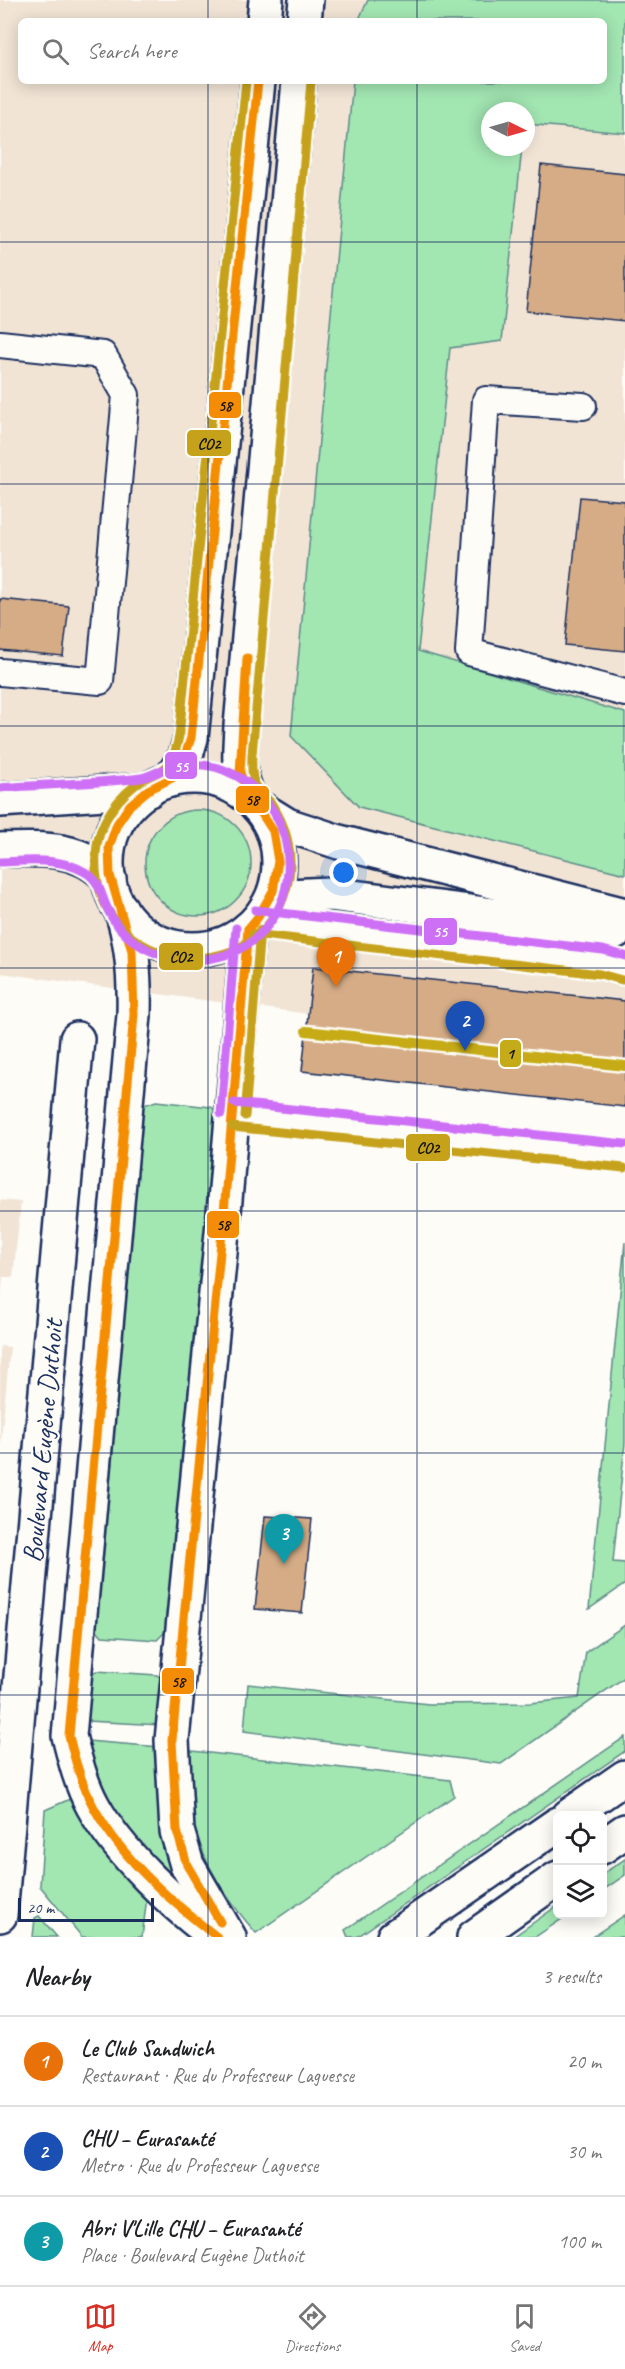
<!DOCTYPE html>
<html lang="en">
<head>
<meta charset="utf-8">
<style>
	:root { --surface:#fff; --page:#f6f6f6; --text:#202124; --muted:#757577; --line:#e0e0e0; --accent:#d93025 }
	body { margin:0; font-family:Caveat,sans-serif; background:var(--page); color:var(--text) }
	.controls { position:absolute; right:18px; bottom:18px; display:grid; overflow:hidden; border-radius:9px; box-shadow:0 3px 15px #0003 }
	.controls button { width:54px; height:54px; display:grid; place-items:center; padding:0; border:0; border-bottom:2px solid var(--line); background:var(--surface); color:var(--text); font:30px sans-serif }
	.compass { position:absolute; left:481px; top:102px; width:54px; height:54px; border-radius:50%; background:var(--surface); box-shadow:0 3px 15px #0003; rotate:95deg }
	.scale { position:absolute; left:18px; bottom:15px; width:136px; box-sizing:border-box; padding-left:6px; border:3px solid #1b2f5e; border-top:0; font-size:16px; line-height:21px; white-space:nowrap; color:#1b2f5e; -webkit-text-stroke:4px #fdfcf7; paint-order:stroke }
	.you { position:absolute; left:344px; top:873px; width:21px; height:21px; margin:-15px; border:4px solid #fff; border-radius:50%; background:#1a73e8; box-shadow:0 0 0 9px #1a73e833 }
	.badge { display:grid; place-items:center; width:39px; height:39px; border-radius:50%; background:var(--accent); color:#fff; font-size:20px; font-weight:700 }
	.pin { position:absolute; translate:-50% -50px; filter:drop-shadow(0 2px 3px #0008) }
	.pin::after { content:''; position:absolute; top:32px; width:21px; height:18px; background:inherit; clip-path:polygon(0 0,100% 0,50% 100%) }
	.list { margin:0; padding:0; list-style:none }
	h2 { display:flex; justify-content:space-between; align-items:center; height:78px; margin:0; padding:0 24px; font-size:26px }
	h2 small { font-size:20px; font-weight:400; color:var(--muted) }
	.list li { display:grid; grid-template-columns:39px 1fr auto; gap:18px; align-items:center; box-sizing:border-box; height:90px; padding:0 24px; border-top:2px solid var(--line) }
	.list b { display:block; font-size:22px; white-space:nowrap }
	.list p { margin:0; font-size:20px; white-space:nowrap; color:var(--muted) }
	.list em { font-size:20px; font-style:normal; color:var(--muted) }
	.icon { flex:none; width:33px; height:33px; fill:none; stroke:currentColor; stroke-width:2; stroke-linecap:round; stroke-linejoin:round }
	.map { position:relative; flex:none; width:625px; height:1937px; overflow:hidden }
	.search { position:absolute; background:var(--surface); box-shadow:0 3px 15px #0003; left:18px; right:18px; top:18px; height:66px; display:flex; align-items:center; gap:15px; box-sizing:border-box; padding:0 21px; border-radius:9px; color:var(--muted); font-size:22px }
	.sheet { height:348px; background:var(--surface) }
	nav { display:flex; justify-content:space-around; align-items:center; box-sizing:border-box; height:84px; border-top:2px solid var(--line); background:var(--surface); font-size:16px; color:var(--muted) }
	nav a { display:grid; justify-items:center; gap:3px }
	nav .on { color:var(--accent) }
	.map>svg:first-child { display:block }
	.built { fill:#f1e4d5; fill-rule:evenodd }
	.green { fill:#a2e6b2; stroke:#5e8a88; stroke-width:1.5 }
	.building { fill:#d5ac86; stroke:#1b2f5e; stroke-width:1.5 }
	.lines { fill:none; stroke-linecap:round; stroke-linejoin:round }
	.lane-casing { stroke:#1b2f5e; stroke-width:30 }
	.street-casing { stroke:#1b2f5e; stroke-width:38 }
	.secondary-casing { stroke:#1b2f5e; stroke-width:38 }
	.lane { stroke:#fdfcf7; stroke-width:26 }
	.street { stroke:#fdfcf7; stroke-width:33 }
	.secondary { stroke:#fdfcf7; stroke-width:33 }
	.bus-1-casing { stroke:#fdfcf7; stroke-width:14 }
	.bus-2-casing { stroke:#fdfcf7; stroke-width:14 }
	.bus-3-casing { stroke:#fdfcf7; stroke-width:14 }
	.bus-1 { stroke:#f48d05; stroke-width:9 }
	.bus-2 { stroke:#c6a21a; stroke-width:9 }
	.bus-3 { stroke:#ce70f6; stroke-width:9 }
	.metro-1-casing { stroke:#fdfcf7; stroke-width:15 }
	.metro-1 { stroke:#c6ab18; stroke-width:10 }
	.grid { fill:none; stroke:#1b2f5e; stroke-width:1.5; stroke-opacity:0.55 }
	.labels { text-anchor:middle; stroke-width:4.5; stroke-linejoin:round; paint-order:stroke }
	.street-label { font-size:28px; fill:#1b2f5e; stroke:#fdfcf7 }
	.line-badge { stroke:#fdfcf7; stroke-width:2 }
	.badge-label { font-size:16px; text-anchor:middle; font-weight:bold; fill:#fff }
	.pale-badge-label { font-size:16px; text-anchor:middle; font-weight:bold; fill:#111 }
</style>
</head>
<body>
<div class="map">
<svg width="625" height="1937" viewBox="0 0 625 1937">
	<rect width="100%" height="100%" fill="#fdfcf7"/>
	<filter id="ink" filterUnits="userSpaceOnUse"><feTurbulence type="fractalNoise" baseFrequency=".0167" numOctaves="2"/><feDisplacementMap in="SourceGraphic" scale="12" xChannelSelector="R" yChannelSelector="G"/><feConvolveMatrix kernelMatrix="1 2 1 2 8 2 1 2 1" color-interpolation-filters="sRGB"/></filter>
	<g filter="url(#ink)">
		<g class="built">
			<path d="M 0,0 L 625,0 L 625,1056 L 0,973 ZM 21,21 L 604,21 L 604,81 L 21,81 ZM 490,111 L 526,111 L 526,147 L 490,147 Z"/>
			<polygon points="0,1200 21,1202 13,1277 3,1277 0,1307"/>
			<polygon points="0,1346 10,1347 0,1451"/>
		</g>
		<g class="green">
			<polygon points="368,0 625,0 625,133 526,124 526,111 490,111 490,147 522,147 502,341 450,348 418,651 625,713 625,874 359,807 291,736 353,81 604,81 604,21 358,21"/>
			<circle cx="198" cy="863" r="53"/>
			<polygon points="156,1101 211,1107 222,1115 172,1625 157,1640 102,1636 93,1625 141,1106"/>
			<polygon points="625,1242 625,1443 613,1562 625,1563 625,1584 589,1609"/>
			<polygon points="625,1625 625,1677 501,1764 244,1731 248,1684 429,1704 530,1703 579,1698 586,1652"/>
			<polygon points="96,1671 157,1675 166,1683 161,1725 86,1721 88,1677"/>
			<polygon points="625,1737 625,1751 357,1937 348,1937 345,1930"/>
			<path d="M 87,1741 L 160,1747 C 158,1795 161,1826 173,1873 L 167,1873 C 125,1829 103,1803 87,1741 Z"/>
			<path d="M 183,1750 L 450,1780 L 454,1796 L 256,1933 C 206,1876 185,1827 183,1750 Z"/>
			<polygon points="70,1799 148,1889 142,1937 82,1937 40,1886 45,1810"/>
			<polygon points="625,1859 625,1875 603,1890 603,1874"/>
			<polygon points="557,1906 558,1914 568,1915 535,1937 513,1937"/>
			<polygon points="625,1915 625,1937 592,1937"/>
			<polygon points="39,1916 57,1937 33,1937 35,1918"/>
		</g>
		<g class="building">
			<polygon points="541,165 625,174 625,321 526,311"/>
			<polygon points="580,497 625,501 625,651 565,645"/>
			<polygon points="0,599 69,606 63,656 0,650"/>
			<polygon points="313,967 625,1001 625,1107 302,1071"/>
			<polygon points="265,1516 312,1519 302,1613 255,1609"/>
		</g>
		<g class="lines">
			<defs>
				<g id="lane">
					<polyline points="0,344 103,355 126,395 100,681 0,672"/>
					<polyline points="583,406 486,400 469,652 625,693"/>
					<polyline points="254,922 602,962 625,968"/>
					<polyline points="233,1115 625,1156"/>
				</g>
				<g id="street">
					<polyline points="0,800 149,790"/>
					<path d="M 0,850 C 39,849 83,846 109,879"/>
					<path d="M 121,909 C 133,943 135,978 134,1015 L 69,1736 C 75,1760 81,1784 93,1806 C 118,1852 175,1906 217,1937"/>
					<polyline points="0,1915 77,1039"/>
					<polyline points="229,1937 187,1865 177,1831 172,1740 224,1212 248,929"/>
				</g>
				<g id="secondary">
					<polyline points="264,21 266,0"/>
					<polyline points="304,21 306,0"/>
					<circle cx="193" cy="863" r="86"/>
					<polyline points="170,780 185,758 191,738 258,81"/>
					<path d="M 250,798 C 236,776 240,751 241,726 L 299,81"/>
					<polyline points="258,807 287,825 339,842 625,915"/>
					<polyline points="265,910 287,896 330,894 616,931"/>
					<polyline points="569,1816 625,1777"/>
					<polyline points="602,1847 625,1831"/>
					<polyline points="394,1937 558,1824"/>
					<polyline points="474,1937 558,1878"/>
				</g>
			</defs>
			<use href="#lane" class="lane-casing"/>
			<use href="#street" class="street-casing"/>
			<use href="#secondary" class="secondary-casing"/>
			<use href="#lane" class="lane"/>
			<use href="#street" class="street"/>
			<use href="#secondary" class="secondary"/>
			<defs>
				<g id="bus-1">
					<polyline points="247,658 240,773 247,791 273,831 278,861 273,891 258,917 248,929"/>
					<polyline points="220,1922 187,1865 177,1831 172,1740 224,1212 248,929"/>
					<path d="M 217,1937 C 169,1900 116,1854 89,1798 C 80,1778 74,1757 69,1736 L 134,1015 L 132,951 L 110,875 L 109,847 L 117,824 L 130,805 L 148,790 L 172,778 L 180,770 L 191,738 L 258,81"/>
				</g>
				<g id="bus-2">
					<path d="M 246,81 L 179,736 C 177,746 174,757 168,765 C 162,772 152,774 144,779 C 119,795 98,822 96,853 C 88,977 268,998 289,877 C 293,851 286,824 271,803 C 265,796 258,790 254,782 C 251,773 252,763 252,755 L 311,82"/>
					<polyline points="253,934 600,974 622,980"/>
					<polyline points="245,1116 260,930"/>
					<polyline points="232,1127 624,1168"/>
				</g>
				<g id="bus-3">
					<path d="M 0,788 C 47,784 94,784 141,778 C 148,777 155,773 162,770 C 181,764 205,762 224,770 C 316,806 308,945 207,959 C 168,965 125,946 108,910 C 101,896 100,880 85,872 C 61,857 28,861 0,862"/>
					<polyline points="255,910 603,950 625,956"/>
					<polyline points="234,1103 625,1144"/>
					<polyline points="221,1114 236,928"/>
				</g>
			</defs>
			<use href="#bus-1" class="bus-1-casing"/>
			<use href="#bus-2" class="bus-2-casing"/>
			<use href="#bus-3" class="bus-3-casing"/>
			<use href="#bus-1" class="bus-1"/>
			<use href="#bus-2" class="bus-2"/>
			<use href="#bus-3" class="bus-3"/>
			<defs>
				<polyline id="metro-1" points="306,1031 625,1066"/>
			</defs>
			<use href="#metro-1" class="metro-1-casing"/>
			<use href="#metro-1" class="metro-1"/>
		</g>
	</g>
	<path class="grid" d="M 208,0 L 208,21M 417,0 L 417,21M 208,81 L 208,1937M 417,81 L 417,1937M 0,242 L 625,242M 0,484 L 625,484M 0,726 L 625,726M 0,968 L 625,968M 0,1211 L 625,1211M 0,1453 L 625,1453M 0,1695 L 625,1695"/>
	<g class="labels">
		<g class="street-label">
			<text transform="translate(42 1441) rotate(-85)" y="10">Boulevard Eugène Duthoit</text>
		</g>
	</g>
	<g class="line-badge">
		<rect x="208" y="391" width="34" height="28" rx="6" fill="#f48d05"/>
		<rect x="186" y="429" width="46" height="28" rx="6" fill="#c6a21a"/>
		<rect x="164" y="751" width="34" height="29" rx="6" fill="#ce70f6"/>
		<rect x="235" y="785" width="35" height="29" rx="6" fill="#f48d05"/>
		<rect x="423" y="917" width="35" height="29" rx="6" fill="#ce70f6"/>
		<rect x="158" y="942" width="46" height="29" rx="6" fill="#c6a21a"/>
		<rect x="499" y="1039" width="23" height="29" rx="6" fill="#c6ab18"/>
		<rect x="405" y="1133" width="46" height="29" rx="6" fill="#c6a21a"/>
		<rect x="206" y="1210" width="34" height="29" rx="6" fill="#f48d05"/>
		<rect x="161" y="1667" width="34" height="28" rx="6" fill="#f48d05"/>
	</g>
	<g class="badge-label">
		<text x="181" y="772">55</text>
		<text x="440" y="937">55</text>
	</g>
	<g class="pale-badge-label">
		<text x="225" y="411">58</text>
		<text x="209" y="449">CO2</text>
		<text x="252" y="805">58</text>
		<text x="181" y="962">CO2</text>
		<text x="510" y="1059">1</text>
		<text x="428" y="1153">CO2</text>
		<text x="223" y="1230">58</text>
		<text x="178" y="1687">58</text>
	</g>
</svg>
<div class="controls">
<button><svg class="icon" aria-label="locate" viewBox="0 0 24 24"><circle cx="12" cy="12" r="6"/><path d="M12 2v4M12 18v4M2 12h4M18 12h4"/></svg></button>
<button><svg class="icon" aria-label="layers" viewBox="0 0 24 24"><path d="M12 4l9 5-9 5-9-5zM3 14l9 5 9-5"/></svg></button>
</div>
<svg class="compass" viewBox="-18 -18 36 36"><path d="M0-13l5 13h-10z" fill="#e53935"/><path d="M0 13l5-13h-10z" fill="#757577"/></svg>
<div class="scale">20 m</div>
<div class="you"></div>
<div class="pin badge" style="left:336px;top:987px;background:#e8710a">1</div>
<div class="pin badge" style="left:465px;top:1051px;background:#1a4fb4">2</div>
<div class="pin badge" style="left:284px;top:1564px;background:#0f9aa8">3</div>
<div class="search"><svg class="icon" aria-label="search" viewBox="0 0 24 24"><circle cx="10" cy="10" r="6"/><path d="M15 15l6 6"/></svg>Search here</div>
</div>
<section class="sheet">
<h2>Nearby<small>3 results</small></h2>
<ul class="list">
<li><span class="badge" style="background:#e8710a">1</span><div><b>Le Club Sandwich</b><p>Restaurant · Rue du Professeur Laguesse</p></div><em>20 m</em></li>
<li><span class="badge" style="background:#1a4fb4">2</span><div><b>CHU – Eurasanté</b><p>Metro · Rue du Professeur Laguesse</p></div><em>30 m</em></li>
<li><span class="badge" style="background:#0f9aa8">3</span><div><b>Abri V'Lille CHU – Eurasanté</b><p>Place · Boulevard Eugène Duthoit</p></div><em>100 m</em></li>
</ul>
</section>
<nav>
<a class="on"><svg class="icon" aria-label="map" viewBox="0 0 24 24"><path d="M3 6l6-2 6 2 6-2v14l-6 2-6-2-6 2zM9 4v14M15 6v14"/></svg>Map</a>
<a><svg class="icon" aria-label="directions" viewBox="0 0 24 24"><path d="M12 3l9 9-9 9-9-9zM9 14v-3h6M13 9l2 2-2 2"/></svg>Directions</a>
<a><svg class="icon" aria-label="saved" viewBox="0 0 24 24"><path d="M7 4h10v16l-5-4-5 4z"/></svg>Saved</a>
</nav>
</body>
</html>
